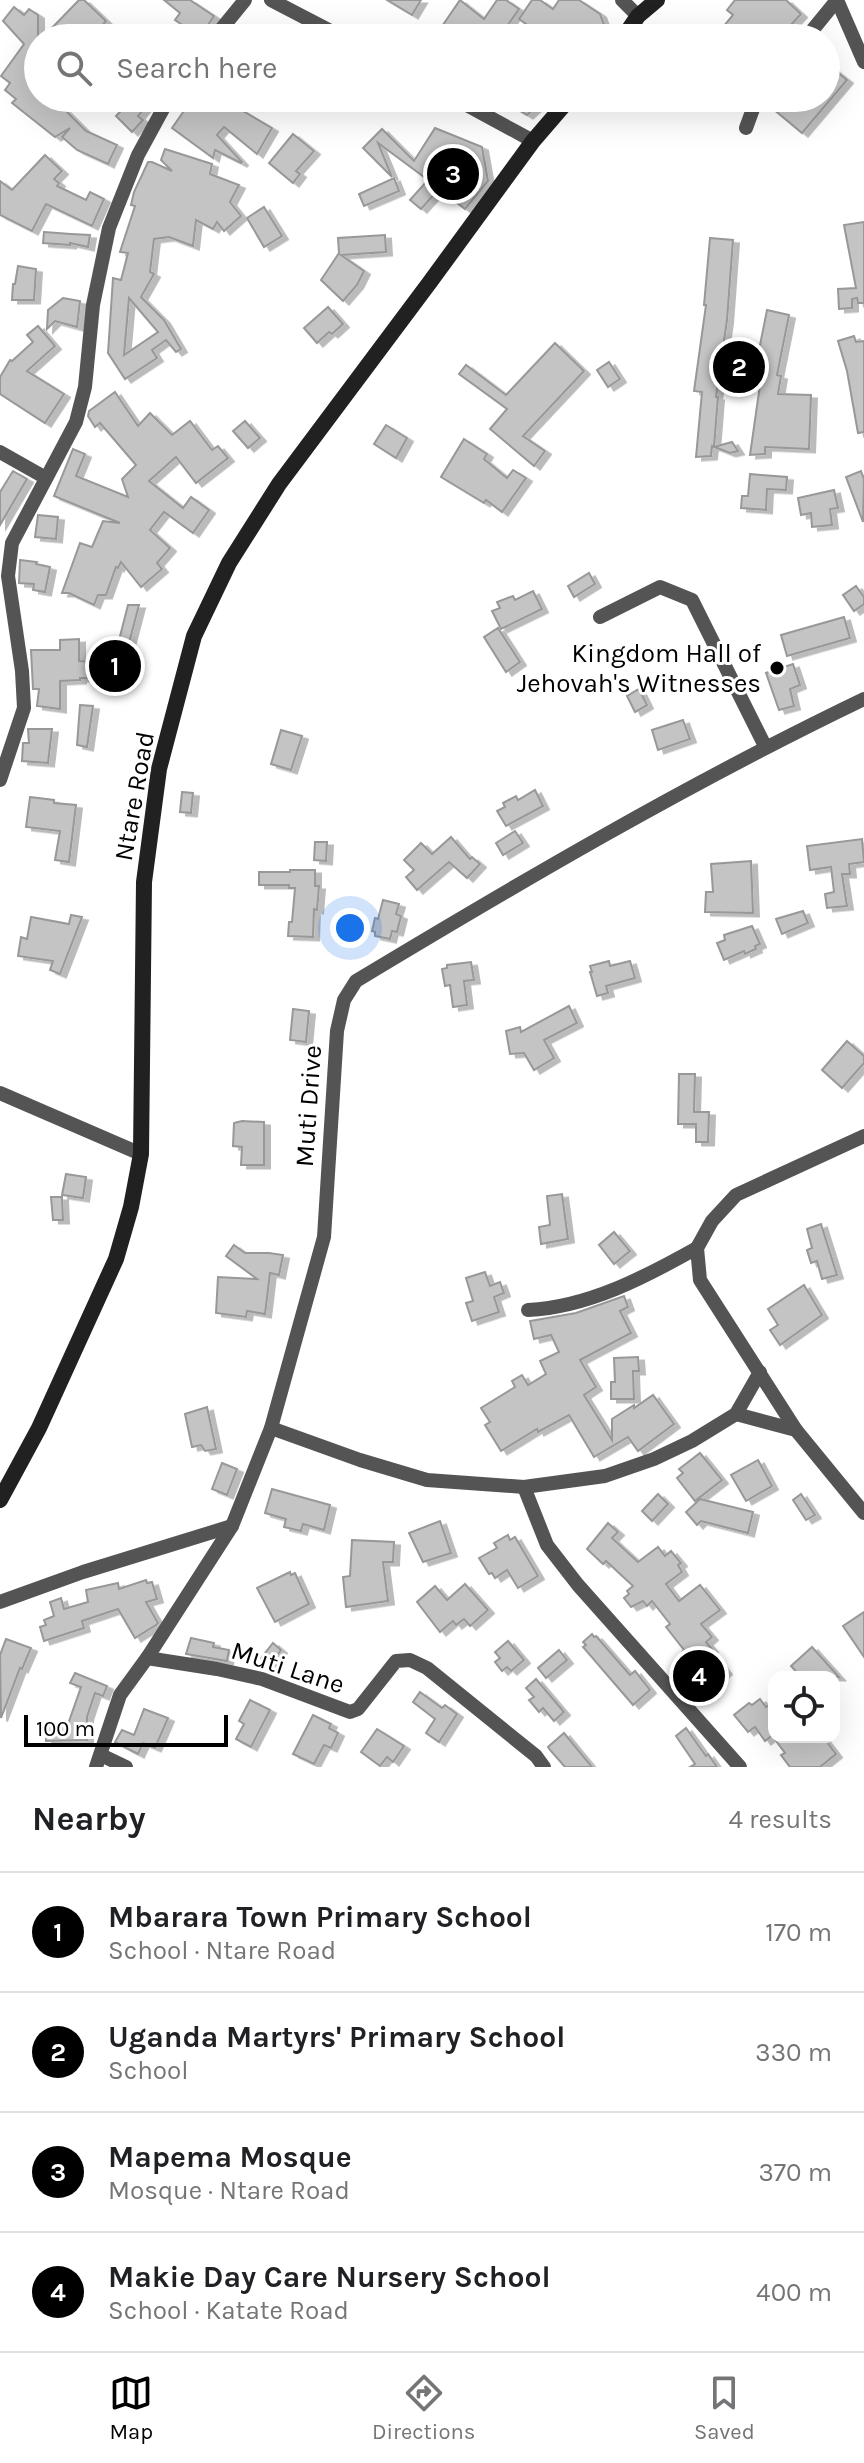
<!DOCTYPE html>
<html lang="en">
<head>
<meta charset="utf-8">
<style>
	:root { --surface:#fff; --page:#f2f2f2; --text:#202124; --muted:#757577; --line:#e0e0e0; --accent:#000 }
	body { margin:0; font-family:Karla,sans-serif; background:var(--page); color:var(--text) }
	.controls { position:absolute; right:24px; bottom:24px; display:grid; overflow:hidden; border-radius:16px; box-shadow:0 8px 32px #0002 }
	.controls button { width:72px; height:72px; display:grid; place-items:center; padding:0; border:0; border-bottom:2px solid var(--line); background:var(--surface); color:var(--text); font:40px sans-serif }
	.scale { position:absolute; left:24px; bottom:20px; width:204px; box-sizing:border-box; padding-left:8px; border:4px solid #000; border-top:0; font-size:22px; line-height:28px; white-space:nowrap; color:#000; -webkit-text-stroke:6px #fff; paint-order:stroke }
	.you { position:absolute; left:350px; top:928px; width:28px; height:28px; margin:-20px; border:6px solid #fff; border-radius:50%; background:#1a73e8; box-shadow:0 0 0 12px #1a73e833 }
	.badge { display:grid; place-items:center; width:52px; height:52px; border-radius:50%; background:var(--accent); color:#fff; font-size:26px; font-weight:700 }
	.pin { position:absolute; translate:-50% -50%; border:4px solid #fff; box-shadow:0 2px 8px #0006 }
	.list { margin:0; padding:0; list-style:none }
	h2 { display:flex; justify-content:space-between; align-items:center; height:104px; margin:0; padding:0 32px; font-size:34px }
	h2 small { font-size:26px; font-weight:400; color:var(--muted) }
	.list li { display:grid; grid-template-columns:52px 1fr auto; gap:24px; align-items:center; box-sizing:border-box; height:120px; padding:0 32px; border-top:2px solid var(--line) }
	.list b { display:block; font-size:30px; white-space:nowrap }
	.list p { margin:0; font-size:26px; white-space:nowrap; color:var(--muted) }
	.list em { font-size:26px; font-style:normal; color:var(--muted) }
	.icon { flex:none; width:44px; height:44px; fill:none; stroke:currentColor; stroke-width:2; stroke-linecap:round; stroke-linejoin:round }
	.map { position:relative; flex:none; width:864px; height:1767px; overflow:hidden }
	.search { position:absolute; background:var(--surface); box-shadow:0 8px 32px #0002; left:24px; right:24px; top:24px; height:88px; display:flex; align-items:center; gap:20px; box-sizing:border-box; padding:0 28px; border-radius:44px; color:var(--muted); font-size:30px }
	.sheet { height:584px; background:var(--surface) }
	nav { display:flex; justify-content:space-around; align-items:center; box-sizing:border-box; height:112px; border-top:2px solid var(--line); background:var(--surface); font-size:22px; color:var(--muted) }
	nav a { display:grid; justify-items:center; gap:4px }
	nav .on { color:var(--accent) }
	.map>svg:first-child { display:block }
	.building { fill:#c4c4c4; stroke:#989898; stroke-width:2; fill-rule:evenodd; filter:url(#shadow) }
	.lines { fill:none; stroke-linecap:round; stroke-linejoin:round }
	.minor { stroke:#545454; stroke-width:14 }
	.secondary { stroke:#212121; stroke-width:16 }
	.poi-dot { fill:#000; stroke:#fff; stroke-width:3 }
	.labels { text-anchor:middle; stroke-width:6; stroke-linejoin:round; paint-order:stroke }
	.poi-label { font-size:26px; fill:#000; stroke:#fff; text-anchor:end }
	.street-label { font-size:26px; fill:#000; stroke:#fff }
</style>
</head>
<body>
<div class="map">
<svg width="864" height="1767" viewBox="0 0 864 1767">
	<defs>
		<filter id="shadow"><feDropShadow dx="6" dy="3.5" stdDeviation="0" flood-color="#0004"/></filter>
	</defs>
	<rect width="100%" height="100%" fill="#fff"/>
	<g class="building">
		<polygon points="79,0 84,0 106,21 92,38 56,38 48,32"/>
		<polygon points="164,0 190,0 214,16 200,37 175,20 180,13"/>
		<polygon points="387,0 421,0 412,15"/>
		<polygon points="460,0 484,19 497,0 506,0 519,9 499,38 434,38"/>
		<polygon points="532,0 540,0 553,9 559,0 579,0 600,14 606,30 601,38 533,38 537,32 519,19"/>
		<polygon points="735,0 786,0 801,14 779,38 714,38 733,15 727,10"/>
		<polygon points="14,7 24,15 29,9 38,15 38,52 25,66 38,78 38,98 58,98 64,105 62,107 86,131 117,145 108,164 77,150 62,137 70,128 55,137 12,103 16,99 5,90 10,83 1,76 24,44 3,21"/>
		<polygon points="826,63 847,80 802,133 766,103 767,98 826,98"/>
		<polygon points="133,98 153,98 138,116 143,120 132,132 116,116"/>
		<polygon points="193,98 221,98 272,128 257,154 224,127 217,135 242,162 241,163 215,150 213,158 172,128"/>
		<polygon points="499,98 546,98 527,115"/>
		<polygon points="435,128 482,147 488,181 465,209 439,189 421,209 410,200 428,180 378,143 392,177 363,148 382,129 414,161"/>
		<polygon points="293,134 314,151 296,171 300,174 293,183 269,163"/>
		<path d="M 165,149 L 212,164 L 210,174 L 239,185 L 230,202 L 241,216 L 224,231 L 217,222 L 213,229 L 196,220 L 193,246 L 169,237 L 154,239 L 150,272 L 154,274 L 141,297 L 164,320 L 181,349 L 176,352 L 166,340 L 152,350 L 157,358 L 125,379 L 108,353 L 113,278 L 121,280 L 128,253 L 120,252 L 135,206 L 131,205 L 134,192 L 148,162 L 152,162 L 172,171 L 161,160 ZM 129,298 L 158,332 L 124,355 Z"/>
		<polygon points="45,155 62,171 54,179 59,183 57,186 86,200 90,192 104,199 92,226 46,204 32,231 0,215 0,181 12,190"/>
		<polygon points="394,178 399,191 364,206 359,194"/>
		<polygon points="264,207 282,236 264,247 247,218"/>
		<polygon points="864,222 864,303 858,303 857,298 852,299 852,308 839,309 838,289 856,288 844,225"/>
		<polygon points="44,232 71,234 90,235 88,247 70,243 70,245 43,243"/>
		<polygon points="385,235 386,252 341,255 364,271 357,285 343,301 321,280 339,253 338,238"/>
		<polygon points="710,238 733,240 727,320 716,397 718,397 714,447 732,442 738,451 730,453 712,446 711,456 696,457 702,392 694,391 706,305 704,305"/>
		<polygon points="18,266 36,269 34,300 12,300 13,284 15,284"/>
		<polygon points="63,298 80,301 77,327 55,321 47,329 48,310"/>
		<polygon points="328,307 343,324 332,334 329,332 317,343 304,328"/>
		<polygon points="767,310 789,315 777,375 781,376 778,394 811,395 809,449 765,447 765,454 750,455 762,371 755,370"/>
		<polygon points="38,326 55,346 27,371 64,394 45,423 0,394 0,377 10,360 12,361 33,342 27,335"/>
		<polygon points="854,336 856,342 864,341 864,432 858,433 847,371 838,341"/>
		<polygon points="555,343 584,371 523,436 545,451 534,466 490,429 507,409 459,374 466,365 506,395"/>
		<polygon points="609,362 620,379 608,387 597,370"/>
		<polygon points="115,392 138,426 150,413 172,435 190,421 212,450 218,446 228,458 196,483 176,457 149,481 183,508 191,497 209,510 193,533 164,512 150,530 170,548 157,563 162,569 141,587 121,562 118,568 116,567 106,595 98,595 94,605 69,593 62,593 80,543 92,547 103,521 120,523 54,496 73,449 85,454 76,476 128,497 122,479 136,465 100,423 95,427 88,416 89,411"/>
		<polygon points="245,421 260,438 248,448 233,431"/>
		<polygon points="386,425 407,438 396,458 374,444"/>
		<polygon points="464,439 487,454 484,459 507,478 513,470 526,478 502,512 486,500 484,503 441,477"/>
		<polygon points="13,471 27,479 0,525 0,492"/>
		<polygon points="861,471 864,479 863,522 846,477"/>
		<polygon points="750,474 787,477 786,490 767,489 766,510 741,508 742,496 748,496"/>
		<polygon points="834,490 838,508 830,509 832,525 812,527 811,513 801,515 798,498"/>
		<polygon points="38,515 58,517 56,539 35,537"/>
		<polygon points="20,560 37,562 36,564 50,567 45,592 33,590 34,584 19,583"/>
		<polygon points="589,573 595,584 574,597 568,586"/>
		<polygon points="856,586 864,597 864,604 854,611 843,595"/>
		<polygon points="533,591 542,609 501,629 492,611 500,608 497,602 513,596 515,600"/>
		<polygon points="128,605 139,605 128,647 118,644"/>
		<polygon points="844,617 850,638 787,656 781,635"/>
		<polygon points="498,628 520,662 506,672 484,637"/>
		<polygon points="79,639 79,661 97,662 96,678 80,678 80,680 60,681 60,709 37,706 39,689 33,689 31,650 60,650 60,640"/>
		<polygon points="793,664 800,685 790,689 794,706 779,710 766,673"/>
		<polygon points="639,689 647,705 635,712 627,696"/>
		<polygon points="80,705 93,706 87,747 77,745"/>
		<polygon points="683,720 690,739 658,750 652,730"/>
		<polygon points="28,729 52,729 48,763 22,761 23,743 29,743"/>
		<polygon points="281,730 302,736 291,770 271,764"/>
		<polygon points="535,790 543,806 506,826 497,811 505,807 503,803 516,796 518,800"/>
		<polygon points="182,792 193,793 191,813 180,812"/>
		<polygon points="30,797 54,800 54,803 76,805 69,862 55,860 60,831 26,827"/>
		<polygon points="515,831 523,843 503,855 496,843"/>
		<polygon points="451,837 470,859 472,857 480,864 467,878 449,862 417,890 406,877 414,870 404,860 421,843 432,854"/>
		<polygon points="862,839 864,862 849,864 850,874 842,874 847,906 827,908 825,894 834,892 831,867 810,870 807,846"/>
		<polygon points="315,842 327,842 326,861 314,860"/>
		<polygon points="751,861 753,913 705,912 706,892 713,892 711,864"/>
		<polygon points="290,870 315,870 315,886 319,886 317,910 314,909 313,937 288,936 289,922 292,922 295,888 289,888 289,885 259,885 259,872 290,872"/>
		<polygon points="383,900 399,904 396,914 401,916 397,932 392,931 390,939 375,936 375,932 372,931 375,918 378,919"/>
		<polygon points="803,911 808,923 782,934 776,919"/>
		<polygon points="71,915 82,917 60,974 50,970 53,961 18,956 21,937 27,939 31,917 69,924"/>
		<polygon points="752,926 760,944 755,946 756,949 745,954 744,951 724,960 717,943 725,940 724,935"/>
		<polygon points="609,961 610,966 630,961 635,978 606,986 608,993 597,996 590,972 592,972 590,966"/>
		<polygon points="471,962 474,980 464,981 467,1005 453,1007 450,985 445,986 442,969 447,968 447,965"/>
		<polygon points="569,1006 577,1023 544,1040 554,1058 534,1070 524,1053 510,1054 506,1031 520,1027 521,1032"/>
		<polygon points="293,1009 309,1011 306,1042 290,1040"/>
		<polygon points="847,1041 864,1056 864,1063 842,1088 822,1070"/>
		<polygon points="679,1074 695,1074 694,1112 709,1112 708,1142 696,1142 696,1124 678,1124"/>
		<polygon points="242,1121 264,1122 264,1165 241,1165 242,1147 233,1146 234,1123"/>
		<polygon points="66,1174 86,1177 83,1198 62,1195"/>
		<polygon points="562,1194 568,1239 541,1244 539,1227 550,1225 547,1196"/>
		<polygon points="51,1197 62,1197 63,1220 53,1220"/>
		<polygon points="821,1224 837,1275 822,1279 817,1261 811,1263 807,1250 812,1248 807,1229"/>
		<polygon points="614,1232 630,1251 614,1264 599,1245"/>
		<polygon points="234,1245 245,1253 269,1253 283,1255 279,1275 270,1273 265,1314 247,1311 246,1317 216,1313 218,1277 257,1279 226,1256"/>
		<polygon points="485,1272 490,1286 500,1282 504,1293 494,1297 499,1312 472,1321 466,1303 473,1301 466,1278"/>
		<polygon points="804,1285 822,1315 780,1345 770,1330 778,1325 768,1309"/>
		<polygon points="624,1296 628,1307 620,1311 631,1333 580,1360 596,1387 584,1395 612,1440 612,1419 634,1405 634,1408 653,1395 674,1424 638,1451 628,1437 594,1457 569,1415 538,1432 537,1429 501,1451 485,1425 490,1422 481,1408 515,1387 512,1381 522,1375 528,1385 546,1374 540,1361 559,1352 551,1335 534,1339 530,1321 576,1313"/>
		<polygon points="638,1357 639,1371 633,1371 634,1399 611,1399 611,1382 615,1382 614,1358"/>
		<polygon points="207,1407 216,1449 205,1451 201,1445 192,1447 185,1414"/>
		<polygon points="700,1453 722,1480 695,1501 677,1478 683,1473 679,1469"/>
		<polygon points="758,1460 772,1486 746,1501 731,1475"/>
		<polygon points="222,1463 237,1469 227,1495 212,1489"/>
		<polygon points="272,1489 330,1505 324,1530 303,1524 301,1531 284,1527 286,1519 265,1513"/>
		<polygon points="658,1494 668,1504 652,1521 642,1511"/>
		<polygon points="801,1494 815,1515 806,1520 793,1500"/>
		<polygon points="700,1499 753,1512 748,1533 701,1521 697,1525 686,1512"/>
		<polygon points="440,1521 451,1553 423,1562 409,1533"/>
		<polygon points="608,1523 618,1532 612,1538 638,1562 658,1547 665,1556 671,1551 681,1563 678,1565 682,1572 666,1584 679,1601 700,1585 720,1610 701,1624 712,1637 706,1642 712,1649 710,1651 726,1671 708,1685 682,1652 684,1650 666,1627 670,1624 652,1601 647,1606 643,1601 631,1607 624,1598 629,1594 627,1591 633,1586 606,1561 603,1564 587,1549"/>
		<polygon points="508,1535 510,1540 515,1537 538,1576 518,1588 507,1570 495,1578 492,1573 489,1574 479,1558 497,1548 494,1543"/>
		<polygon points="352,1540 394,1542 393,1562 383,1562 388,1601 346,1607 343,1577 350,1576"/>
		<polygon points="290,1572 291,1575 295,1573 309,1604 275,1622 257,1588"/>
		<polygon points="146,1580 147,1583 152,1582 157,1599 146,1602 158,1623 156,1625 135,1638 118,1609 82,1621 84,1628 44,1641 40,1627 46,1625 44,1620 54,1616 50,1602 61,1598 64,1609 88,1602 86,1590 118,1583 119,1589"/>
		<polygon points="465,1584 488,1610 470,1626 464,1619 456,1625 453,1621 440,1632 417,1602 435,1586 447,1600"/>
		<polygon points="864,1612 864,1657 843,1626"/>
		<polygon points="592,1634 594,1637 596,1636 630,1675 635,1671 650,1690 633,1705 583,1647 586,1645 583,1642"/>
		<polygon points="191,1638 214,1643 213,1647 229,1650 227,1661 186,1654"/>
		<polygon points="6,1639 31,1648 22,1669 20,1668 1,1718 0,1655"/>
		<polygon points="508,1641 524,1660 511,1671 507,1667 502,1671 495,1662 500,1658 495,1652"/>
		<polygon points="273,1643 281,1650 270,1665 261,1658"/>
		<polygon points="812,1647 839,1677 801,1677 791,1666"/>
		<polygon points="559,1650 567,1660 546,1678 538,1668"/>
		<polygon points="75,1673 107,1686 103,1696 95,1693 87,1717 87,1740 46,1741 46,1723 68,1724 81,1687 70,1683"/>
		<polygon points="536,1679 564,1712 554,1721 543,1708 539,1712 529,1700 534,1697 526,1688"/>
		<polygon points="420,1692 442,1708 445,1705 457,1714 439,1742 426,1733 435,1719 413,1702"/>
		<polygon points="760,1699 766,1707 774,1701 774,1734 765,1741 755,1727 748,1732 734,1715 749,1703 752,1705"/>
		<polygon points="250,1700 270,1710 251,1747 236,1739 244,1724 239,1721"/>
		<polygon points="144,1709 168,1718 155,1748 143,1743 138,1754 115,1742 122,1730 134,1735"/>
		<polygon points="313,1715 331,1724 329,1728 338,1733 331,1748 324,1745 314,1764 293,1754"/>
		<polygon points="686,1728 706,1756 708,1754 717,1767 690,1767 695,1764 676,1736"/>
		<polygon points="377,1729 404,1746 393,1762 387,1757 380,1766 361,1752"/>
		<polygon points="564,1733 592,1767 565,1767 550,1750 548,1747"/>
		<polygon points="773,1737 823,1737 836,1754 820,1767 790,1767 781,1755 785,1753"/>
	</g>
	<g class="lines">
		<g class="minor">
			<polyline points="271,0 344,38"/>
			<polyline points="622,0 638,16"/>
			<polyline points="837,0 864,62"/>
			<polyline points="214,38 245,0"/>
			<polyline points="806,38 837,0"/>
			<polyline points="454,98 533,141"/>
			<polyline points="746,128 757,98"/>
			<polyline points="0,452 46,478"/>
			<polyline points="600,617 660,587 692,600 765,746"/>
			<polyline points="0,780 24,708 22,671 8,576 12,543 76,422 85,387 93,305 109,228 138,155 169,98"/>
			<polyline points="0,1093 141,1154"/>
			<polyline points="864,1136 736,1195 712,1221 697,1248 700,1280 796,1430 864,1513"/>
			<path d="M 528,1310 C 589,1307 645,1277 697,1248"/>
			<polyline points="736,1414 796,1430"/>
			<polyline points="271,1428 360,1460 427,1480 524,1487 605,1476 654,1459 692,1441 736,1414 760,1372"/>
			<polyline points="524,1487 547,1545 578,1585 740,1767"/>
			<polyline points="0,1602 83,1572 232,1526"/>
			<polyline points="147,1658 217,1669 262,1679 350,1712 358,1709 396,1661 410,1660 427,1668 536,1756 544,1767"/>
			<polyline points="101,1755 126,1767"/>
			<path d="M 96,1767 L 120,1695 L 147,1658 L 232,1526 L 271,1428 L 324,1237 L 337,1031 L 344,1000 L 356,981 C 522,881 689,783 864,699"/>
		</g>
		<g class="secondary">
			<polyline points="623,38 638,16 657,0"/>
			<polyline points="0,1500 39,1428 116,1259 131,1207 141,1154 144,882 159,769 194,636 229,563 279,484 430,282 533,141 570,98"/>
		</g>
	</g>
	<circle class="poi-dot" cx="777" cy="668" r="8"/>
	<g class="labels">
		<g class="poi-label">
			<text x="761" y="662">Kingdom Hall of<tspan x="761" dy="30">Jehovah's Witnesses</tspan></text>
		</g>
		<g class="street-label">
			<text transform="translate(134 796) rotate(-80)" y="9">Ntare Road</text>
			<text transform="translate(308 1106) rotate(-86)" y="9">Muti Drive</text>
			<text transform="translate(288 1667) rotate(18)" y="9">Muti Lane</text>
		</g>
	</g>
</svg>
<div class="controls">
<button><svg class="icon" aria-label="locate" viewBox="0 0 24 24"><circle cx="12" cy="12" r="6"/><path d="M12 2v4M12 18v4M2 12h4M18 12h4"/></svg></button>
</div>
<div class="scale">100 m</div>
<div class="you"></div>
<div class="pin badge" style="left:115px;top:666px">1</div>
<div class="pin badge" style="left:739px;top:367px">2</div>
<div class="pin badge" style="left:453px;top:174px">3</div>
<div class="pin badge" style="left:699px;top:1676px">4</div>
<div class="search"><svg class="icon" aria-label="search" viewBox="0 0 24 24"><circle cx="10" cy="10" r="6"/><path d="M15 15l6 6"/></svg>Search here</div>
</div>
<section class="sheet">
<h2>Nearby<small>4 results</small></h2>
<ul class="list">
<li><span class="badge">1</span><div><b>Mbarara Town Primary School</b><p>School · Ntare Road</p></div><em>170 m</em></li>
<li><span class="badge">2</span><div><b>Uganda Martyrs' Primary School</b><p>School</p></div><em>330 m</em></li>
<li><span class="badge">3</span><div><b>Mapema Mosque</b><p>Mosque · Ntare Road</p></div><em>370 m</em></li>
<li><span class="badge">4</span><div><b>Makie Day Care Nursery School</b><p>School · Katate Road</p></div><em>400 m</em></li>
</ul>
</section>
<nav>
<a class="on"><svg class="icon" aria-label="map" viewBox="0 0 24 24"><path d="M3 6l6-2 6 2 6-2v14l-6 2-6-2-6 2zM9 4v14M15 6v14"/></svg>Map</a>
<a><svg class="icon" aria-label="directions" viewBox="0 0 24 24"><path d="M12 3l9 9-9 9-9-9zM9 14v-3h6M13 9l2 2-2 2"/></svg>Directions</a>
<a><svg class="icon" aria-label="saved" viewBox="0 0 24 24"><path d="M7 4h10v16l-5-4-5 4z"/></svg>Saved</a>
</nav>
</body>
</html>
